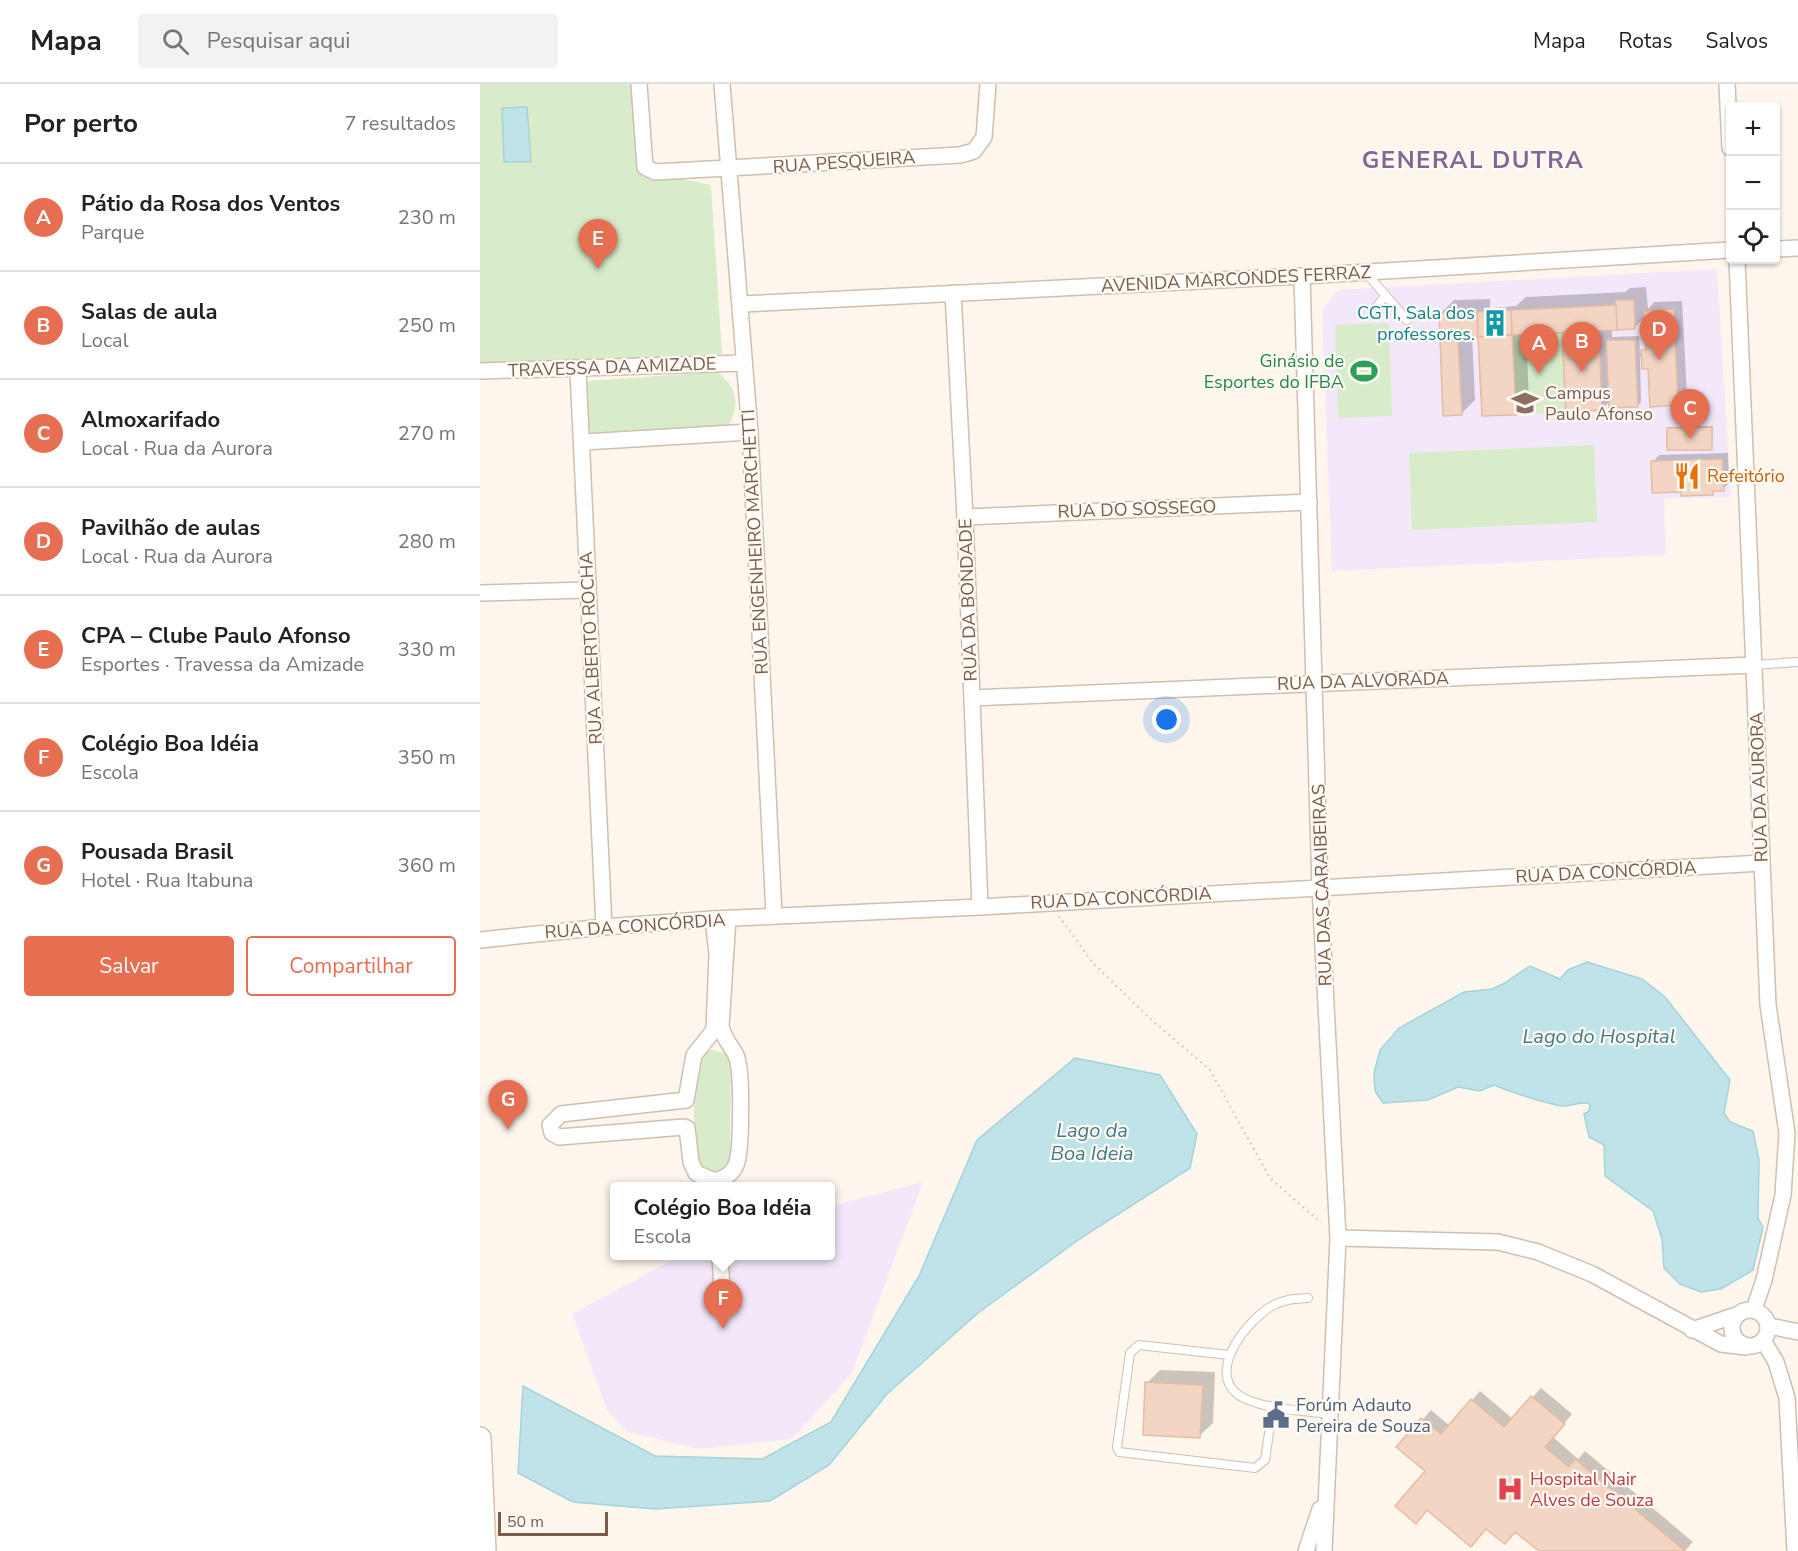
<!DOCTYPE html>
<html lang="pt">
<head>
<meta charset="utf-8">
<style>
	:root { --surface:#fff; --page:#f2f2f2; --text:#222; --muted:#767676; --line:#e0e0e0; --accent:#e76f51 }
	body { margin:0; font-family:"Nunito Sans",sans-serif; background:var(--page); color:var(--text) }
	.controls { position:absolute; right:18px; top:18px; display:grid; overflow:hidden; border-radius:6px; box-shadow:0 2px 4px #0004 }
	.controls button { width:54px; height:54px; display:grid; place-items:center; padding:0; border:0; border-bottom:2px solid var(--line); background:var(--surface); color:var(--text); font:30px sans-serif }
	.scale { position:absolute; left:18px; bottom:15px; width:110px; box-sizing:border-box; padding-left:6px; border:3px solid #7a5c4d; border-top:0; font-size:16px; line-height:21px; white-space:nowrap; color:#7a5c4d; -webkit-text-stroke:4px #fffaf3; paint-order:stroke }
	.you { position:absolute; left:687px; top:636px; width:21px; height:21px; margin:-15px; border:4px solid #fff; border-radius:50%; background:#1a73e8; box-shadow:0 0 0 9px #1a73e833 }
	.badge { display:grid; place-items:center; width:39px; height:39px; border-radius:50%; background:var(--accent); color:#fff; font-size:20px; font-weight:700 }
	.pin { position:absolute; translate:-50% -50px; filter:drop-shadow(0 2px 3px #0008) }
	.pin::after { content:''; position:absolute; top:32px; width:21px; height:18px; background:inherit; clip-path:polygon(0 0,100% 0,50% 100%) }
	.popup { position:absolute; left:130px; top:1098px; width:225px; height:78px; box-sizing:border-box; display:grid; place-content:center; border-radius:6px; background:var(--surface); filter:drop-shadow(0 2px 4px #0005); font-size:20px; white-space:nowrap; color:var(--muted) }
	.popup b { font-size:22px; color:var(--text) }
	.popup::after { content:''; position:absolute; left:50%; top:100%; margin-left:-12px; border:12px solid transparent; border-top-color:var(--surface) }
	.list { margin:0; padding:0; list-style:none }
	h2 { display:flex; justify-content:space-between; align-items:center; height:78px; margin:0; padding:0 24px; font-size:26px }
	h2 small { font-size:20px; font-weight:400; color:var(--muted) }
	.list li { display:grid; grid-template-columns:39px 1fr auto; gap:18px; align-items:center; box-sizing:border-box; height:108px; padding:0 24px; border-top:2px solid var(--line) }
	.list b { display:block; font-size:22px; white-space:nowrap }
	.list p { margin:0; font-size:20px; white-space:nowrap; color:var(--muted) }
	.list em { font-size:20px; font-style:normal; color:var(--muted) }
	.actions { display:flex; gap:12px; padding:18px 24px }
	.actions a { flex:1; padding:14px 0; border:2px solid var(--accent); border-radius:6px; text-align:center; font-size:21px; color:var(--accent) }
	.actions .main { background:var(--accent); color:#fff }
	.icon { flex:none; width:33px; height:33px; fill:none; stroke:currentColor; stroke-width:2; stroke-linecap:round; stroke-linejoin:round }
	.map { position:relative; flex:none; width:1318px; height:1467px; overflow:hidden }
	header { display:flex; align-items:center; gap:36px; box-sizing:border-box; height:84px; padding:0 30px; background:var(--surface); border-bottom:2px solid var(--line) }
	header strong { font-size:28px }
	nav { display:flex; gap:33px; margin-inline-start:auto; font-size:21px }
	.search { width:420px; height:54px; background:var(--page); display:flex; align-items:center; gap:15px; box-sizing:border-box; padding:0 21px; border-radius:6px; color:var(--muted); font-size:22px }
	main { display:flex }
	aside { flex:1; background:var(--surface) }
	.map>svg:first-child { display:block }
	.education { fill:#f3e8fa }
	.green { fill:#d8ecc9 }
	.water { fill:#bfe3e8; stroke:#a5d3da; stroke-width:1.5 }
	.shadow { fill:#0003; fill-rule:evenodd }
	.building { fill:#f3d5c3; stroke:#e6bba3; stroke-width:1.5 }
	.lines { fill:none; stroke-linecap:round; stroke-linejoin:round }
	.lane-casing { stroke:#d1beb0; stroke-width:10 }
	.street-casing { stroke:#d1beb0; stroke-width:18 }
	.secondary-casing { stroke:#d6c0b0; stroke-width:24 }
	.path { stroke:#d9b8a5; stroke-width:2; stroke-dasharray:1.5 4.5; stroke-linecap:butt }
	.lane { stroke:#fff; stroke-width:8 }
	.street { stroke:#fff; stroke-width:15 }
	.secondary { stroke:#fff; stroke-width:21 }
	.labels { text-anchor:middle; stroke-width:4.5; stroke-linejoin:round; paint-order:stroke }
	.street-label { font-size:18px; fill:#7a5c4d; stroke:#fffaf3 }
	.culture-label { font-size:18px; fill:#0d838f; stroke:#fffaf3; text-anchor:end }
	.leisure-label { font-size:18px; fill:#27864d; stroke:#fffaf3; text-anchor:end }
	.education-label { font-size:18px; fill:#785e54; stroke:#fffaf3; text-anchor:start }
	.food-label { font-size:18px; fill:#c56008; stroke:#fffaf3; text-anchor:start }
	.service-label { font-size:18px; fill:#4e5e75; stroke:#fffaf3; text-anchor:start }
	.health-label { font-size:18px; fill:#be3a42; stroke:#fffaf3; text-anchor:start }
	.water-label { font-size:20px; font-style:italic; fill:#437c86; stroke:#fffaf3 }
	.district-label { font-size:24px; font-weight:bold; letter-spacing:1.5px; fill:#846695; stroke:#fffaf3 }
</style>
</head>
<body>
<header>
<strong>Mapa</strong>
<div class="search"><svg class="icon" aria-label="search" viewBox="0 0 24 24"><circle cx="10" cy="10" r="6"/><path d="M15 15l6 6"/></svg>Pesquisar aqui</div>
<nav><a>Mapa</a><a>Rotas</a><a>Salvos</a></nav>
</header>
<main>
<aside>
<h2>Por perto<small>7 resultados</small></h2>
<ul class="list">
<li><span class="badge">A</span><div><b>Pátio da Rosa dos Ventos</b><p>Parque</p></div><em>230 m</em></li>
<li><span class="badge">B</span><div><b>Salas de aula</b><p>Local</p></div><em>250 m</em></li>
<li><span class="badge">C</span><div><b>Almoxarifado</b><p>Local · Rua da Aurora</p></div><em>270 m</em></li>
<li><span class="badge">D</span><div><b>Pavilhão de aulas</b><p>Local · Rua da Aurora</p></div><em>280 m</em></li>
<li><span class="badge">E</span><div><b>CPA – Clube Paulo Afonso</b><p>Esportes · Travessa da Amizade</p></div><em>330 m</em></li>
<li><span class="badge">F</span><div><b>Colégio Boa Idéia</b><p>Escola</p></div><em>350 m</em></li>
<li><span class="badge">G</span><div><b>Pousada Brasil</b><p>Hotel · Rua Itabuna</p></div><em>360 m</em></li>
</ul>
<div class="actions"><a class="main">Salvar</a><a>Compartilhar</a></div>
</aside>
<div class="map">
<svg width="1318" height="1467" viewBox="0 0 1318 1467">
	<rect width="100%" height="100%" fill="#fdf6ec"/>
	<g class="education">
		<polygon points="1237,185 1251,413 1184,415 1186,471 852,487 842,226 858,206"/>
		<polygon points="443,1098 372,1289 312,1355 217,1365 146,1347 127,1326 92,1230 200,1172 351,1172 351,1122"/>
	</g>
	<g class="green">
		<polygon points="0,0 151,0 158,86 231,101 242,270 0,281"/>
		<polygon points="909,239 912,332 858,334 855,241"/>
		<polygon points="1082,249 1086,328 1036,331 1032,251"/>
		<path d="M 237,288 C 258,304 260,320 248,343 L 116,352 L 109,346 L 104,311 L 108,297 Z"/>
		<polygon points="1114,361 1117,438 932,446 929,369"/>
		<path d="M 232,966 L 244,969 L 251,977 L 250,1077 C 238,1098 223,1088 214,1072 L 214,977 L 227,967 Z"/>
	</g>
	<g class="water">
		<polygon points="47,23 51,78 24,78 22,24"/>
		<path d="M 1107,878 L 1162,895 L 1185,913 L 1250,996 L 1244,1029 L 1250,1038 L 1273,1047 L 1279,1076 L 1278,1134 L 1283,1143 L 1273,1186 L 1241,1205 L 1221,1208 L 1200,1200 L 1184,1184 L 1182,1155 L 1173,1127 L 1125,1092 L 1124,1061 L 1109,1053 L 1104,1030 L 1109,1027 L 1110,1020 C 1100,1016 1091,1023 1082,1022 C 1067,1020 1028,1007 1014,1001 L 1000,1007 L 978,1003 L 948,1016 L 903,1019 L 895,1007 L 894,989 L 900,966 L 919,944 L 984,908 L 1012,905 L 1023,900 L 1050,882 L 1080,895 L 1088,886 Z"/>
		<polygon points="595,974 680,991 717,1050 710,1084 601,1154 498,1229 407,1310 349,1381 290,1417 175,1425 93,1418 38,1389 43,1302 175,1372 282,1375 351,1338 439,1192 497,1056"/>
	</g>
	<g class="shadow">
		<path d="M 1166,203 L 1168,225 L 1174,218 L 1202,217 L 1207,311 L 1198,320 L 1163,273 L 1160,273 L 1161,318 L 1157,322 L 1130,317 L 1122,325 L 1088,327 L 1084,247 L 1046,249 L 1049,316 L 1036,329 L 1000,253 L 992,251 L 995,316 L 981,330 L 960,230 L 974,216 L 1010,215 L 1010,224 L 1036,222 L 1046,213 L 1145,208 L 1150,204 ZM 1166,232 L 1167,262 L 1160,270 L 1159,252 L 1132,253 L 1132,245 L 1154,244 Z"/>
		<polygon points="1233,342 1232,364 1188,344 1190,343"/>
		<polygon points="1248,369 1249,399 1243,405 1236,405 1232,409 1202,406 1173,378 1179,371"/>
		<polygon points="680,1286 735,1288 733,1339 719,1352 667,1299"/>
		<polygon points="1061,1304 1092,1330 1073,1353 1098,1375 1105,1367 1213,1458 1205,1467 1061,1467 1036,1446 1007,1443 919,1363 951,1326 970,1342 1000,1307 1033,1335"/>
	</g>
	<g class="building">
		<polygon points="1135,216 1154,216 1155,245 1137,246"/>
		<polygon points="1136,221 1137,246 1032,251 1031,226"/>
		<polygon points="1194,225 1198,321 1170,323 1168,285 1162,285 1161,266 1166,266 1164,227"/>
		<polygon points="1031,226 1032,251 998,253 997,228"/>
		<polygon points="997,228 998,253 978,254 982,331 963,332 959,229"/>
		<polygon points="1119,247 1122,326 1086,328 1082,249"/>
		<polygon points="1032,251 1036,331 1002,332 998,253"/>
		<polygon points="1126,256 1155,256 1158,323 1129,324"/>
		<polygon points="1232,343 1232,366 1187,366 1187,344"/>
		<polygon points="1242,375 1244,407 1233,407 1233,411 1201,412 1201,408 1172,409 1171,377"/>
		<polygon points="665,1298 723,1301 720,1354 663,1351"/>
		<polygon points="1051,1312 1085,1340 1065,1363 1089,1383 1095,1375 1205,1467 1059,1467 1035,1448 1025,1460 1006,1445 991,1463 947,1426 936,1440 915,1422 945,1387 916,1363 941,1334 961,1350 991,1315 1024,1343"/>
	</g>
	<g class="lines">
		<defs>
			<g id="lane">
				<polyline points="886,189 927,236"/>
				<polyline points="894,226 905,212"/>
				<polyline points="1274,581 1318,578"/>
				<path d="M 828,1214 C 814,1215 804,1215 792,1222 C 769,1235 728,1284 756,1309 C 775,1325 825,1327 850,1330"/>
				<polyline points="749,1271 659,1261 650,1269 637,1363 639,1368 775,1384 785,1376 793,1322"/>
			</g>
			<g id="street">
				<polyline points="159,0 165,83 175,88 480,71 494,67 504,53 508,0"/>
				<polyline points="242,0 270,348 294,831"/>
				<polyline points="1247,0 1250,64"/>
				<polyline points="1296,165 1318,164"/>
				<polyline points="1257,176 1288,921 1307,1049 1303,1111 1284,1196 1274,1225"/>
				<polyline points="822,192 840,803 858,1154 844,1467"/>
				<polyline points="473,209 485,433 500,823"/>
				<polyline points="262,220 822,192 1250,166"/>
				<polyline points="98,286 124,843"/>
				<polyline points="0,287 264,279"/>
				<polyline points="104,358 270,348"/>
				<polyline points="485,433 829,418"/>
				<polyline points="0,509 107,506"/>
				<polyline points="492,614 1274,581"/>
				<path d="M 233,835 L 237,870 L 234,946 L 214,971 L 206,1016 L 81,1030 L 70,1041 L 72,1049 L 79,1053 L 204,1043 L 207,1044 L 211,1078 L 216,1089 L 235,1097 C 244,1094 252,1091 256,1081 C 262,1067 262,989 257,974 C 253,962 245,959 241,942 L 248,835"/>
				<polyline points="0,856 124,843 233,835 500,823 1282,779"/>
				<polyline points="858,1154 1018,1158 1058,1168 1112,1190 1241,1260 1266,1263"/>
				<polyline points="240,1172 242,1205"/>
				<circle cx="1270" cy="1244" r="18"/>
				<polyline points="1290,1242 1318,1248"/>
				<polyline points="1212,1246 1256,1231"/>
				<polyline points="1284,1258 1296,1278 1307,1314 1315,1467"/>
				<polyline points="826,1467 840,1425"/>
			</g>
			<polyline id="secondary" points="0,1354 5,1467"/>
		</defs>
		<use href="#lane" class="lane-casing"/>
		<use href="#street" class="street-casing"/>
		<use href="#secondary" class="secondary-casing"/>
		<polyline class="path" points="579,832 612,878 666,931 730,986 790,1094 841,1139"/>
		<use href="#lane" class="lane"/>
		<use href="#street" class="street"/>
		<use href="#secondary" class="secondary"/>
	</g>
	<defs>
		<symbol id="building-bare" viewBox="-9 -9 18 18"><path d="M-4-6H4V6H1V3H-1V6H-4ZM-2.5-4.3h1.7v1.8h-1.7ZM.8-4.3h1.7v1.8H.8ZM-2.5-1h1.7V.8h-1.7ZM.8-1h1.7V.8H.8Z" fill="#0f9aa8" stroke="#fffaf3" stroke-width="2.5" paint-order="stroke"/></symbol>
		<symbol id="stadium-bare" viewBox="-9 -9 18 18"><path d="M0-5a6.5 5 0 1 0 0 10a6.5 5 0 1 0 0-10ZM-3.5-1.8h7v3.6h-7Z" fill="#2e9e5b" stroke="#fffaf3" stroke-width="2.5" paint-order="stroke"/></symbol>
		<symbol id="university-bare" viewBox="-9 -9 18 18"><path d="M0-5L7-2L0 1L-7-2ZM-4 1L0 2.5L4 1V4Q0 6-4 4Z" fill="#8d6e63" stroke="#fffaf3" stroke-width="2.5" paint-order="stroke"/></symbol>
		<symbol id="restaurant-bare" viewBox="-9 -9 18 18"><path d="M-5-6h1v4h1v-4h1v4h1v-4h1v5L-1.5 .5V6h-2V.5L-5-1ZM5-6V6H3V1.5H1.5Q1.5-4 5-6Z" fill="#e8710a" stroke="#fffaf3" stroke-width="2.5" paint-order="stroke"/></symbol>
		<symbol id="civic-bare" viewBox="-9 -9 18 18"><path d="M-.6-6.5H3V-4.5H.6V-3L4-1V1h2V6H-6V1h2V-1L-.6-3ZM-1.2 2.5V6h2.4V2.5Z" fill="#5c6f8a" stroke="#fffaf3" stroke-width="2.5" paint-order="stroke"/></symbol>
		<symbol id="hospital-bare" viewBox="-9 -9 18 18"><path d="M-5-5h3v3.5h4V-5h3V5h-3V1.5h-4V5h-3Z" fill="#e0444e" stroke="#fffaf3" stroke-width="2.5" paint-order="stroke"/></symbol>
	</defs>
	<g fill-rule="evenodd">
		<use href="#building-bare" x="996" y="220" width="38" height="38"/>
		<use href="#stadium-bare" x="865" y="268" width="38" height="38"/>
		<use href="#university-bare" x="1026" y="300" width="38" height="38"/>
		<use href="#restaurant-bare" x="1188" y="373" width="38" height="38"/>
		<use href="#civic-bare" x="777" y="1312" width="38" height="38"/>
		<use href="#hospital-bare" x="1011" y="1386" width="38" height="38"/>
	</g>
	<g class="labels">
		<g class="street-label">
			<text transform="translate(364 78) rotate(-4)" y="6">RUA PESQUEIRA</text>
			<text transform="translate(756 195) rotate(-3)" y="6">AVENIDA MARCONDES FERRAZ</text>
			<text transform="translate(132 283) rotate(-2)" y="6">TRAVESSA DA AMIZADE</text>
			<text transform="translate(657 425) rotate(-2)" y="6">RUA DO SOSSEGO</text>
			<text transform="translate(275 458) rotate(-93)" y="6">RUA ENGENHEIRO MARCHETTI</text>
			<text transform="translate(488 516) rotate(-92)" y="6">RUA DA BONDADE</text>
			<text transform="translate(111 564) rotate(-93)" y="6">RUA ALBERTO ROCHA</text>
			<text transform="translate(883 597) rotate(-2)" y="6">RUA DA ALVORADA</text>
			<text transform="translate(1279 703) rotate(-92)" y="6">RUA DA AURORA</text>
			<text transform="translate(1126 788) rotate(-3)" y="6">RUA DA CONCÓRDIA</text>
			<text transform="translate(842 801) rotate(-92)" y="6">RUA DAS CARAIBEIRAS</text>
			<text transform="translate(641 814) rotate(-3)" y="6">RUA DA CONCÓRDIA</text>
			<text transform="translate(155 842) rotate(-4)" y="6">RUA DA CONCÓRDIA</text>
		</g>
		<g class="culture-label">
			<text x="995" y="235">CGTI, Sala dos<tspan x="995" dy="21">professores.</tspan></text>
		</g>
		<g class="leisure-label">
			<text x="864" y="283">Ginásio de<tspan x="864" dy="21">Esportes do IFBA</tspan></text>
		</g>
		<g class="education-label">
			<text x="1065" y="315">Campus<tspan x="1065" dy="21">Paulo Afonso</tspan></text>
		</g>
		<g class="food-label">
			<text x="1227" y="398">Refeitório</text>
		</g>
		<g class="service-label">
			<text x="816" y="1327">Forúm Adauto<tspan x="816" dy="21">Pereira de Souza</tspan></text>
		</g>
		<g class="health-label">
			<text x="1050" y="1401">Hospital Nair<tspan x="1050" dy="21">Alves de Souza</tspan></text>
		</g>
		<g class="water-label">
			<text x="1119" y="959">Lago do Hospital</text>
			<text x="612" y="1053">Lago da<tspan x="612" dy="23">Boa Ideia</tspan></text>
		</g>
		<g class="district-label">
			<text x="993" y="84">GENERAL DUTRA</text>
		</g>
	</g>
</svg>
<div class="controls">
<button>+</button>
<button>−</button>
<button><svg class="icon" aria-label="locate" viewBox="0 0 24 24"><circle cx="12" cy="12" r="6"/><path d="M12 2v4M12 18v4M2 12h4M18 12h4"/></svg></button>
</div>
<div class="scale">50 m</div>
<div class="you"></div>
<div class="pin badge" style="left:1059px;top:290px">A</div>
<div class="pin badge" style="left:1102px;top:288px">B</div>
<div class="pin badge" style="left:1210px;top:355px">C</div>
<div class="pin badge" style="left:1179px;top:276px">D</div>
<div class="pin badge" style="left:118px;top:185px">E</div>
<div class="pin badge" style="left:243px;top:1245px">F</div>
<div class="popup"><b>Colégio Boa Idéia</b>Escola</div>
<div class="pin badge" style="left:28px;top:1046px">G</div>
</div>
</main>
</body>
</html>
